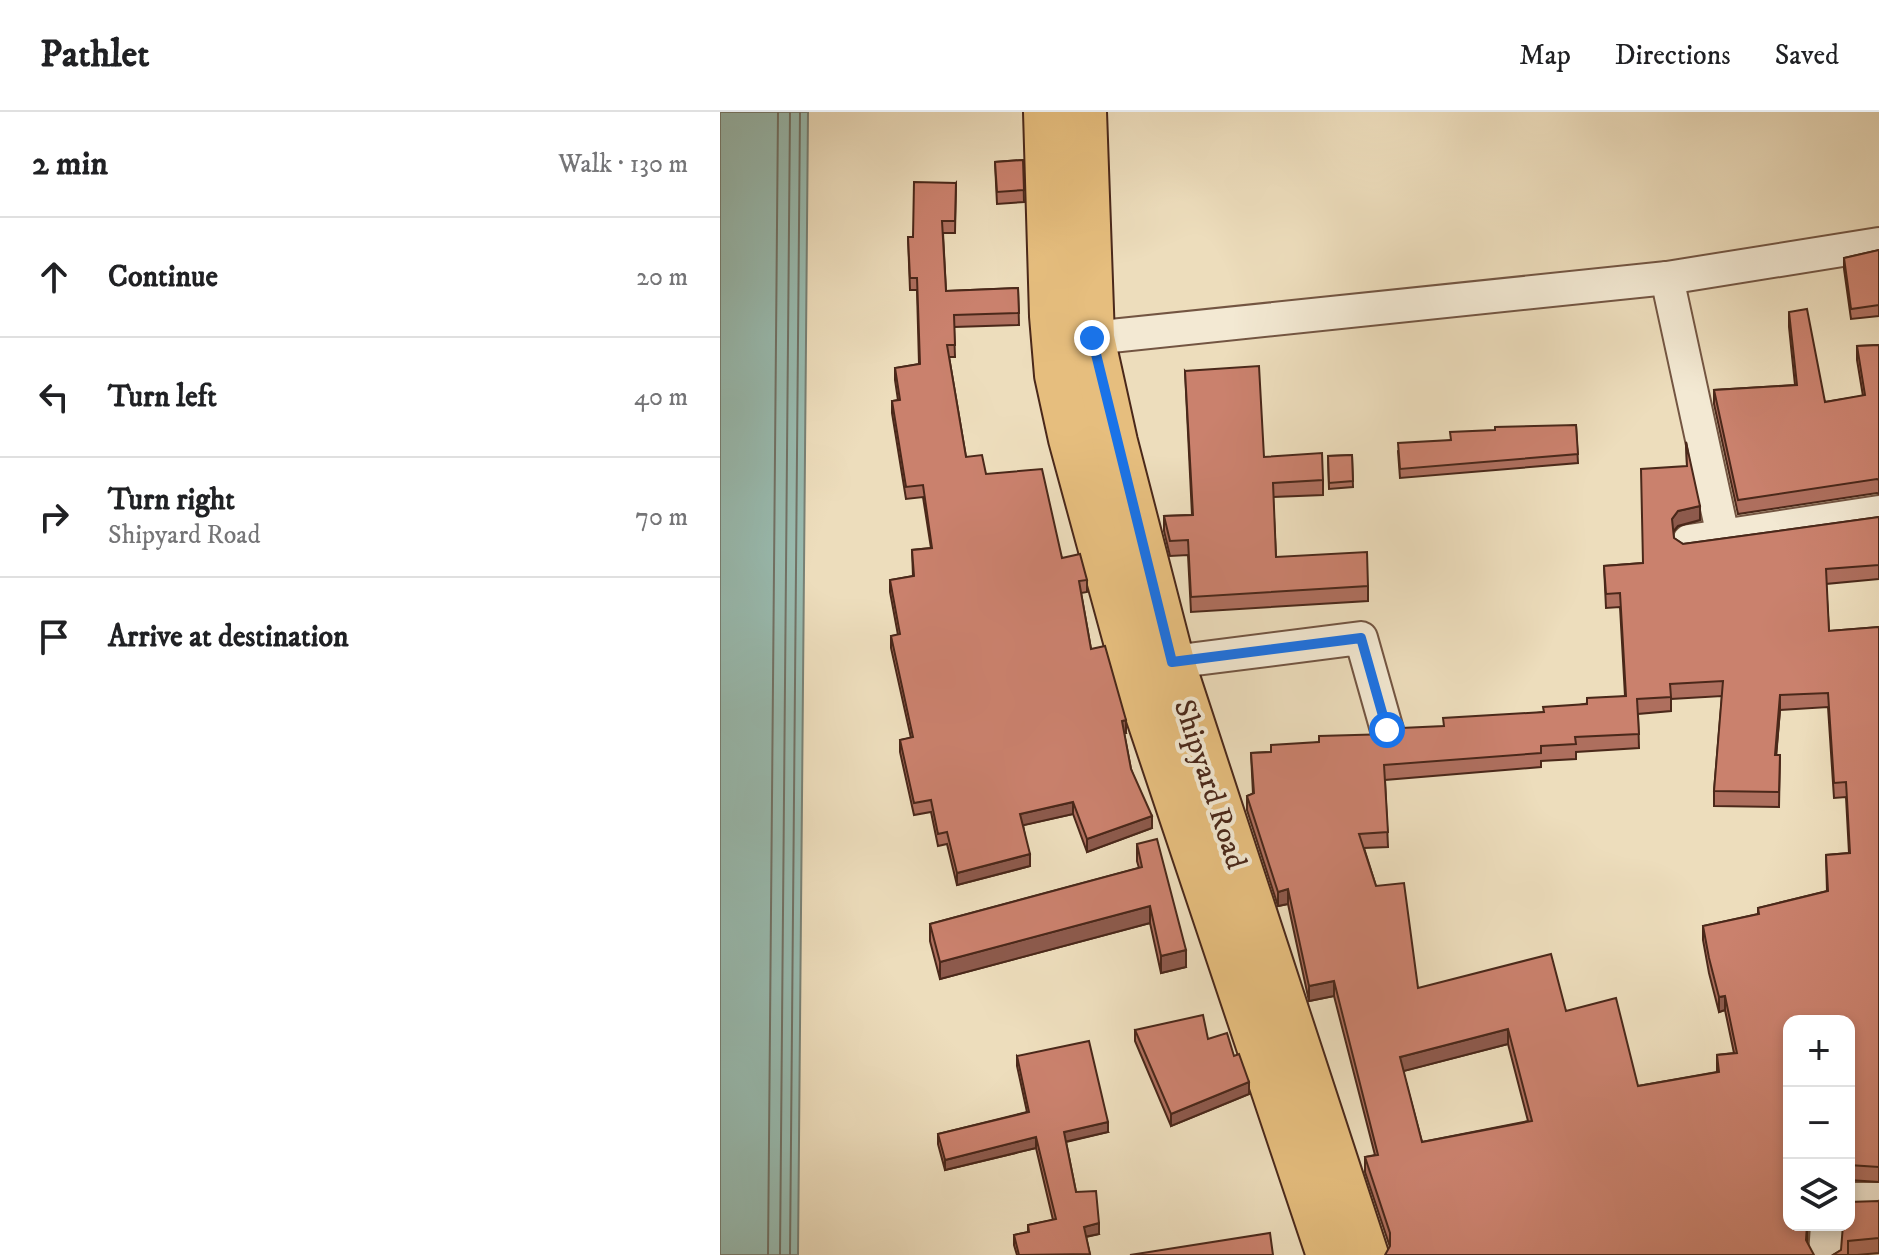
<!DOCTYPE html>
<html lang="en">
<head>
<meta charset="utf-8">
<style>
	:root { --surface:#fff; --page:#f2f2f2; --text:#202124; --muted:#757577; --line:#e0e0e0 }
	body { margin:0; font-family:"IM FELL DW Pica",serif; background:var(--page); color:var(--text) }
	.controls { position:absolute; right:24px; bottom:24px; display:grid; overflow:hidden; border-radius:16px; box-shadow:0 4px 12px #0003 }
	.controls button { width:72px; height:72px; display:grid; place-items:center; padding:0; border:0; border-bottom:2px solid var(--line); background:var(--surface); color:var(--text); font:40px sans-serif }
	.stop { position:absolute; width:24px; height:24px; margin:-18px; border:6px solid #1a73e8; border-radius:50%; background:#fff }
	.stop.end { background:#1a73e8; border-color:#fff; box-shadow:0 2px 8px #0008 }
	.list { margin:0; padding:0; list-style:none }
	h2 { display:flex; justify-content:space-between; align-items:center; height:104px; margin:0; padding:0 32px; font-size:34px }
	h2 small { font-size:26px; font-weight:400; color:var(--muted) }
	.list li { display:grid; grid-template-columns:52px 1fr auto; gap:24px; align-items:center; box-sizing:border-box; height:120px; padding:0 32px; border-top:2px solid var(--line) }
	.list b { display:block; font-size:30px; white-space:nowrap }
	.list p { margin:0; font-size:26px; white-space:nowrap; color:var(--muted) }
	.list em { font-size:26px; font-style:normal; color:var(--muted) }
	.icon { flex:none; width:44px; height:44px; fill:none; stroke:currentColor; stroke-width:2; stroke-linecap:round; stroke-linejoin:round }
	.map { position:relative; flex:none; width:1159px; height:1143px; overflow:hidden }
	header { display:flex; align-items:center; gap:48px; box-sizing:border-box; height:112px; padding:0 40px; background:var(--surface); border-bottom:2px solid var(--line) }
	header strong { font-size:38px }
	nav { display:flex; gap:44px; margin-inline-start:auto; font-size:28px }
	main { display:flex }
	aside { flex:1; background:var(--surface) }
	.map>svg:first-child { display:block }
	.water { fill:#99bcb1; stroke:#798175; stroke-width:2 }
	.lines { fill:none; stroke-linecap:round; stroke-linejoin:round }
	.shore { stroke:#727266; stroke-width:2 }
	.minor-casing { stroke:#735542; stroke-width:36 }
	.primary-casing { stroke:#4a281a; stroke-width:48 }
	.minor { stroke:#f3e9d3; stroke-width:32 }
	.primary { stroke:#e6be7e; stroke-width:44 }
	.wall { fill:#ae6f5e; stroke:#4a281a; stroke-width:2; fill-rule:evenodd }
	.shaded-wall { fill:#8d5a4c; stroke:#4a281a; stroke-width:2 }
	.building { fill:#ca816d; stroke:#4a281a; stroke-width:2; fill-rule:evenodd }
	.route { stroke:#1a73e8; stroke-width:10 }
	.labels { text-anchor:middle; stroke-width:8; stroke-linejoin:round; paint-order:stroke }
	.street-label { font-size:30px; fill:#4a281a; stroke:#f3e9d3 }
</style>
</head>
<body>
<header>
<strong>Pathlet</strong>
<nav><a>Map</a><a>Directions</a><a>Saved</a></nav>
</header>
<main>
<aside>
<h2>2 min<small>Walk · 130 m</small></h2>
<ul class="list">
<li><svg class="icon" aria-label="ahead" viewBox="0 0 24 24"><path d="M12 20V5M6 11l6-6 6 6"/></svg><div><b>Continue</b></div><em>20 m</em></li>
<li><svg class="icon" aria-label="left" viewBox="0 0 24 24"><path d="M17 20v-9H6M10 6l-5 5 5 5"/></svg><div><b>Turn left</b></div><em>40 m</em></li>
<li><svg class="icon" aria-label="right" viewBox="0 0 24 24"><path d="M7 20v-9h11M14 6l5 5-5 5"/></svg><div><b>Turn right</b><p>Shipyard Road</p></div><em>70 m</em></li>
<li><svg class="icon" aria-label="arrive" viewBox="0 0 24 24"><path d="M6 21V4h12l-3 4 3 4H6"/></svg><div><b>Arrive at destination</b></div></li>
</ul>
</aside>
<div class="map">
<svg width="1159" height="1143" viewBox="0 0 1159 1143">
	<rect width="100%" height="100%" fill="#edddbc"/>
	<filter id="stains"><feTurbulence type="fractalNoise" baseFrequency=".0025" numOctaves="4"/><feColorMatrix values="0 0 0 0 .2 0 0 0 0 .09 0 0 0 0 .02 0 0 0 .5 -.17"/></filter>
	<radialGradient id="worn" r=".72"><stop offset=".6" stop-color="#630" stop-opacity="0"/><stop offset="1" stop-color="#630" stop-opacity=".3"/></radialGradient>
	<polygon class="water" points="0,0 88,0 78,1143 0,1143"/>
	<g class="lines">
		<g class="shore">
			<polyline points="48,1143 58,0"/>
			<polyline points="60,1143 70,0"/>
			<polyline points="70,1143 80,0"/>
		</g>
		<defs>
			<g id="minor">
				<polyline points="947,166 1003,424"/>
				<polyline points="372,226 947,166 1159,132"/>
				<polyline points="969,429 1159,400"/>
				<polyline points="452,550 641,526 667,618"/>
				<polyline points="1129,1087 1159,1087"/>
				<polyline points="1105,1143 1107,1113"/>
			</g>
			<g id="primary">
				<polyline points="326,0 332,204 337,263 351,327 418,573 609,1143"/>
				<polyline points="364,0 372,226 395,330 452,550 646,1143"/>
			</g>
		</defs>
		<use href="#minor" class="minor-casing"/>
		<use href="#primary" class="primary-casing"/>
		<use href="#minor" class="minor"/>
		<use href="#primary" class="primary"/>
	</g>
	<g class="wall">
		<polygon points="303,48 304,90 277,92 275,50"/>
		<polygon points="236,71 235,121 223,121 226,179 298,176 299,213 234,215 235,245 229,245 246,345 266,362 342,446 367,468 367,480 361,481 371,537 406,621 404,621 411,657 432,716 367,740 353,702 303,713 310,754 237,773 227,732 218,734 211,700 194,703 180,640 180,628 191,626 171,536 171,524 178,523 170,480 170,468 193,464 192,438 211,436 203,385 186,387 172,301 172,289 178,288 175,268 175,256 199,252 197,178 190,178 188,125 193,125"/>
		<polygon points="1159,138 1159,204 1131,207 1124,157 1124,146"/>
		<polygon points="1069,200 1105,290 1143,284 1137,248 1137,234 1159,233 1159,382 1157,381 1018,402 994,292 994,278 1075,273 1069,215"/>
		<polygon points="465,259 544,345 603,368 603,383 553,385 556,445 648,474 648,489 471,500 468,443 450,444 444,419 444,404 472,403"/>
		<polygon points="856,313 858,351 680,366 678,339 731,328"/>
		<path d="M 966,330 L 980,408 L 958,414 L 953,420 L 954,426 L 963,432 L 1159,405 L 1159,467 L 1106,472 L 1109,519 L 1159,515 L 1159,1070 L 1129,1068 L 1069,909 L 1088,1113 L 1087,1130 L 670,1135 L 645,1060 L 645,1045 L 655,1043 L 614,884 L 589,889 L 568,792 L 558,794 L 527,698 L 527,684 L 533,682 L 531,641 L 551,640 L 599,630 L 671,622 L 824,600 L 905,584 L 900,495 L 886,496 L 884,454 L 923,451 L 967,354 ZM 1002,584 L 994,679 L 994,694 L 1059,695 L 1060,643 L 1056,643 L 1060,598 L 1108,595 L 1114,686 L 1126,685 L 1129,741 L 1106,743 L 1107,779 L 1038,796 L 1038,802 L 983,814 L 983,828 L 989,861 L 999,900 L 1005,898 L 1014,941 L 997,943 L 997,960 L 918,974 L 846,899 L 698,876 L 656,774 L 644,736 L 668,735 L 665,668 L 821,655 L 821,649 L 856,647 L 856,640 L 919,636 L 918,602 L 951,599 L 951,587 ZM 788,932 L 808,1009 L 702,1030 L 683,959 Z"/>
		<polygon points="632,343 633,375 609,377 608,344"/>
		<polygon points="417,732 466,855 441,861 430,811 220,867 210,829 210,812 419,756 417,749"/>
		<polygon points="415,918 488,927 514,944 529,982 451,1014 415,929"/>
		<polygon points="297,944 388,1020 346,1030 356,1080 379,1122 366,1125 370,1143 297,1143 294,1133 294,1123 308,1120 308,1113 333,1108 316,1036 225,1058 218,1032 218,1022 307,1000 297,954"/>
		<polygon points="1159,1089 1159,1141 1137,1143 1113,1143 1121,1138"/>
	</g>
	<g class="shaded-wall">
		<polygon points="980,394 980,408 958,414 952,421 952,407 958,399"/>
		<polygon points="1060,583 1060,598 1055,658 1055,643"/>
		<polygon points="406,608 406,621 402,622 402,609"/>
		<polygon points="353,690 353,702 300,714 300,702"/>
		<polygon points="432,704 432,716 367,740 367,727"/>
		<polygon points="310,742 310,754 237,773 237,761"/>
		<polygon points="568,777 568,792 558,794 558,780"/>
		<polygon points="430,794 430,811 220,867 220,850"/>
		<polygon points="466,838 466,855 441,861 441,844"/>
		<polygon points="614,869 614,884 589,889 589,874"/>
		<polygon points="1005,884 1005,898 999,900 999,885"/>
		<polygon points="788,917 788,932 680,960 680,945"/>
		<polygon points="529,970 529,982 451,1014 451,1002"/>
		<polygon points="388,1010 388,1020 344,1030 344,1020"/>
		<polygon points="316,1025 316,1036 225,1058 225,1048"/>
		<polygon points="379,1111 379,1122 364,1125 364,1115"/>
	</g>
	<g class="building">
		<polygon points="303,48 304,78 277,80 275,50"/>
		<polygon points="194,70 236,71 235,109 222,109 226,179 298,176 299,201 234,203 235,233 227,233 246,345 262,343 266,362 322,357 342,446 360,442 367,468 359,469 371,537 385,534 406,608 402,609 411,657 432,704 367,727 353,690 300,702 310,742 237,761 227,720 218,722 211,688 194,691 180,628 193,625 171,524 180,522 170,468 194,464 192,438 212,436 203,373 186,375 172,289 180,288 175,256 200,252 197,166 190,166 188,125 193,125"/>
		<polygon points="1159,138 1159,193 1131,197 1124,146"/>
		<polygon points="1087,197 1105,290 1145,283 1137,234 1159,233 1159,368 1157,367 1018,388 994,278 1077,273 1069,200"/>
		<polygon points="539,254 544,345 602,341 603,368 553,371 556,445 647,440 648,474 471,485 468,428 450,429 444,404 473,403 465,259"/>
		<polygon points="856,313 858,342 680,357 678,331 731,328 730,320 775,318 775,315"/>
		<path d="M 966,330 L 980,394 L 958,399 L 952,407 L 954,426 L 963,432 L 1159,405 L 1159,453 L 1106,457 L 1109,519 L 1159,515 L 1159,1055 L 1129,1053 L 1129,909 L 1069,909 L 1069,1113 L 1087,1113 L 1086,1128 L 1094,1143 L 665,1143 L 670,1134 L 670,1121 L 645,1045 L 658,1043 L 614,869 L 589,874 L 568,777 L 558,780 L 527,684 L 534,681 L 531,641 L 551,640 L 551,633 L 599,630 L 599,624 L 671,622 L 681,616 L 724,614 L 723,606 L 824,600 L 823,595 L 867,592 L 867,586 L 906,584 L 900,481 L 886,482 L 884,454 L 923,451 L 921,357 L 967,354 ZM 1003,569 L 994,679 L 1059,680 L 1060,643 L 1055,643 L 1060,583 L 1108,581 L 1114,671 L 1126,670 L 1130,741 L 1106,743 L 1108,779 L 1038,796 L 1039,802 L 983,814 L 989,846 L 999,885 L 1005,884 L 1017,941 L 997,943 L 999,960 L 918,974 L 896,886 L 846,899 L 831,842 L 698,876 L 684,771 L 656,774 L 639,722 L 668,720 L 664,653 L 821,641 L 821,634 L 856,632 L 855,625 L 919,622 L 917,587 L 951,585 L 950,572 ZM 788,917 L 812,1009 L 702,1030 L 680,945 Z"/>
		<polygon points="632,343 633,369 609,371 608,344"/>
		<polygon points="437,727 466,838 441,844 430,794 220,850 210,812 422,755 417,732"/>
		<polygon points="483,903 488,927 507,921 514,944 519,942 529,970 451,1002 415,918"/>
		<polygon points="369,929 388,1010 344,1020 356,1080 376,1079 379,1111 364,1115 370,1142 299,1143 294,1123 309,1120 308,1113 336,1107 316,1025 225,1048 218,1022 309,1000 297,944"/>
		<polygon points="1159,1089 1159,1126 1128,1129 1128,1143 1113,1143 1121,1138 1123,1113 1129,1113 1129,1090"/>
		<polygon points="550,1121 553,1143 410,1143"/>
	</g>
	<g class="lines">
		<polyline class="route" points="372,226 452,550 641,526 667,618"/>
	</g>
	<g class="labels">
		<g class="street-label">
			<text transform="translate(491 672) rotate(72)" y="10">Shipyard Road</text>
		</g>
	</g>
	<rect width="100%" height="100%" filter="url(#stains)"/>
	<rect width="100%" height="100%" fill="url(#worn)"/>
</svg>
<div class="controls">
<button>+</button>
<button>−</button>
<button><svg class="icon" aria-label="layers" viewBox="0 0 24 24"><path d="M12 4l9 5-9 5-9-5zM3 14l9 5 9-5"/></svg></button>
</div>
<div class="stop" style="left:667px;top:618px"></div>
<div class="stop end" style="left:372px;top:226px"></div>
</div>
</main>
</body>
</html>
